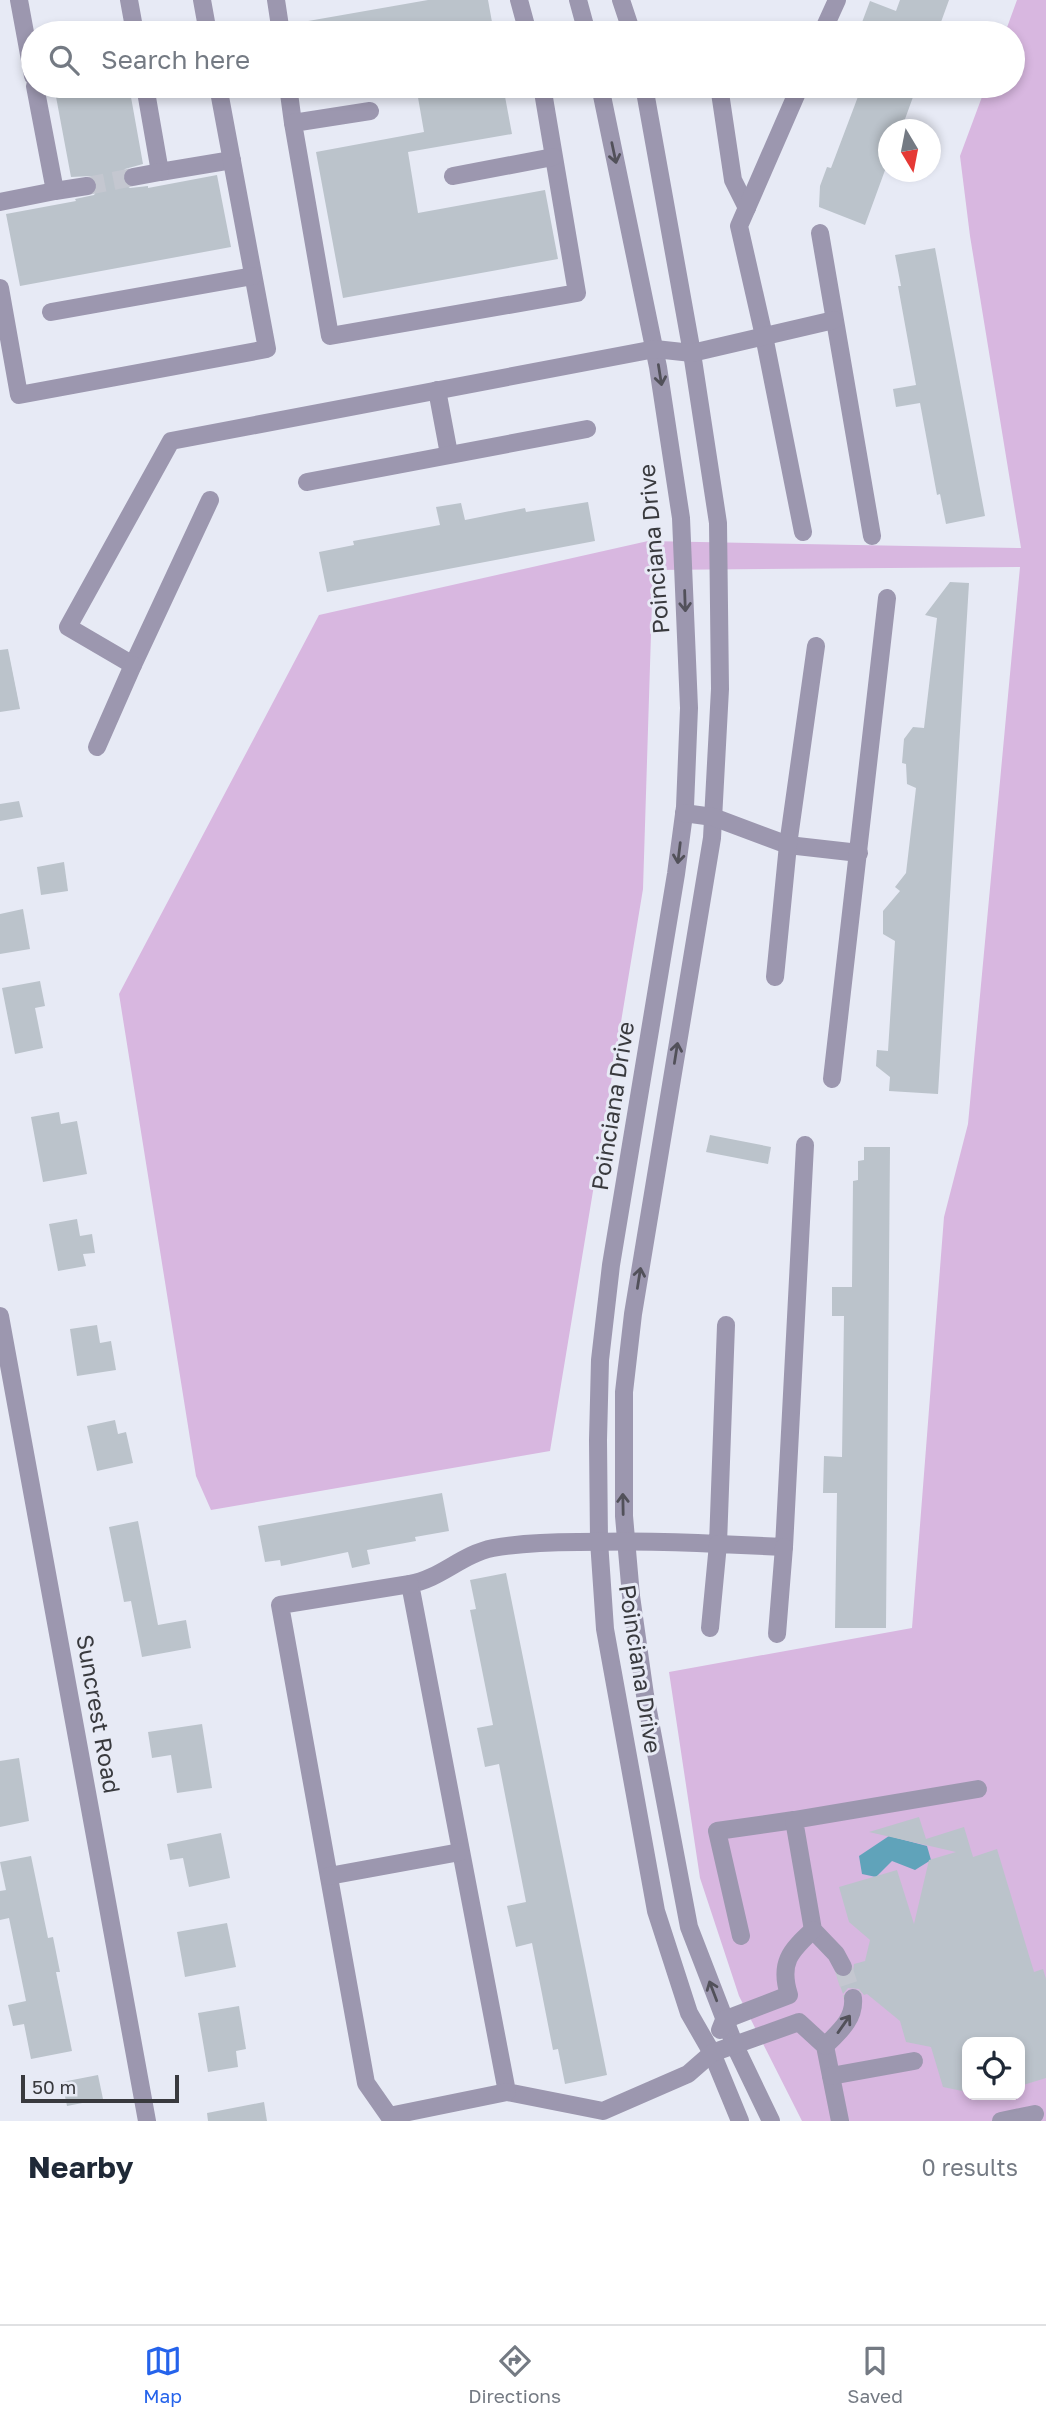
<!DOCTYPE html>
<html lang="en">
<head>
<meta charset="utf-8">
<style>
	:root { --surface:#fff; --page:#f2f2f3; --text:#1f2937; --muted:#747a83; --line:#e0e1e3; --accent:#2563eb }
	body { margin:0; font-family:"Golos Text",sans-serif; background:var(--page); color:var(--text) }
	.controls { position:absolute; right:21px; bottom:21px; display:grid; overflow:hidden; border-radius:14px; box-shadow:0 4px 10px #0003 }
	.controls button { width:63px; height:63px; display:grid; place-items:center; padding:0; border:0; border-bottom:2px solid var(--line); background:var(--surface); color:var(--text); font:35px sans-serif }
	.compass { position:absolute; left:878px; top:119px; width:63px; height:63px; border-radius:50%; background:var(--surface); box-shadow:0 4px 10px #0003; rotate:170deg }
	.scale { position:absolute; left:21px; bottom:18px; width:158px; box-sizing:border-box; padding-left:7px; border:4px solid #393a3e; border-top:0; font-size:19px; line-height:24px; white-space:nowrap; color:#393a3e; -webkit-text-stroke:5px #e7eaf5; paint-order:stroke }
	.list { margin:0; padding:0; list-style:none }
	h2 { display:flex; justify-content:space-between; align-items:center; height:91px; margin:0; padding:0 28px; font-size:30px }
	h2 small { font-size:23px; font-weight:400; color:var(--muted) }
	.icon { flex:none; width:38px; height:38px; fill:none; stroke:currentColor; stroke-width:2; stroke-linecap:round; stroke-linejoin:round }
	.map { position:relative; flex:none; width:1046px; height:2121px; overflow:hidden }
	.search { position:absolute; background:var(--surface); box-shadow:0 4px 10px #0003; left:21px; right:21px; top:21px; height:77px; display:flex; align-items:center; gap:18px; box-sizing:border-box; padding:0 24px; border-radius:38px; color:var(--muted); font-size:26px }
	.sheet { height:203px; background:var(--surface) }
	nav { display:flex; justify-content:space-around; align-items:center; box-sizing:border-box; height:98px; border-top:2px solid var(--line); background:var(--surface); font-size:19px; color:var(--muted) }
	nav a { display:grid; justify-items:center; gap:4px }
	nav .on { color:var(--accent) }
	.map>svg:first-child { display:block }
	.green { fill:#d8b7e0; fill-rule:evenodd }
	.water { fill:#60a3ba }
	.building { fill:#bbc3cb }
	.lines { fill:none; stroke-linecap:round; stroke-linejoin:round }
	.minor-tunnel { stroke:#c4c7d0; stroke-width:18; stroke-dasharray:18 9; stroke-linecap:butt }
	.minor { stroke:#9c97af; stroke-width:18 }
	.oneway { stroke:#52515a }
	.labels { text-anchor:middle; stroke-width:6; stroke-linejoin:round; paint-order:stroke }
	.street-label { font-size:23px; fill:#393a3e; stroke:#e7eaf5 }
</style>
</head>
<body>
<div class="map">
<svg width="1046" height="2121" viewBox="0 0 1046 2121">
	<rect width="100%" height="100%" fill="#e7eaf5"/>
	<path class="green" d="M 1017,0 L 1046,0 L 1046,2121 L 802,2121 L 739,1996 L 700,1878 L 669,1672 L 912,1628 L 944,1217 L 968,1124 L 1020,567 L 653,570 L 643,889 L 550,1451 L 211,1510 L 196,1476 L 119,994 L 319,615 L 648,541 L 1021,548 L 970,236 L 960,156 L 986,86 L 1013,86 L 1013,33 L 1005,33 ZM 967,2042 L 1020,2042 L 1020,2095 L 967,2095 Z"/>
	<polygon class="water" points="889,1836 927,1846 931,1860 915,1870 892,1861 876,1877 862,1874 859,1856"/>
	<g class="building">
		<polygon points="428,0 488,0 494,33 292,33 291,24"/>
		<polygon points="900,0 949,0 937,33 858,33 870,1 896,11"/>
		<polygon points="54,86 129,86 143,164 125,169 122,174 124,184 130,188 148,186 148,188 217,175 231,247 20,286 6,214 76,201 75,199 94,195 98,189 98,184 92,176 71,177"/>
		<polygon points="416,86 503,86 512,134 408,152 418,213 545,190 558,259 343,298 316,152 424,132"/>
		<polygon points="862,86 917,86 901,130 888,130 888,162 865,225 819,207 820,186 827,167 831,168"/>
		<polygon points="935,248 985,516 946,524 940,494 937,495 920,403 896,407 893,389 916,385 898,286 901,286 895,255"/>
		<polygon points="588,502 595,541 327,592 319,552 354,545 353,541 440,525 436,507 461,503 465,520 525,508 526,512"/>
		<polygon points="950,582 969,583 938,1094 889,1091 890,1077 876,1066 877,1050 888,1051 895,941 883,934 883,911 900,891 895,887 906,873 916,788 907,784 906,764 902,763 904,739 913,727 924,728 937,618 925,615"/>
		<polygon points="8,649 20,709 0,712 0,650"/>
		<polygon points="19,801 23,817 0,821 0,804"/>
		<polygon points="64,862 68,891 41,895 37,867"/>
		<polygon points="23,909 30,949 0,954 0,914"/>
		<polygon points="40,981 45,1006 35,1008 43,1048 15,1054 2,988"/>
		<polygon points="59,1112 61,1124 77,1121 87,1174 43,1182 31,1117"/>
		<polygon points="710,1135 771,1147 768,1164 706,1152"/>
		<polygon points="864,1147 890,1147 886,1628 835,1628 837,1493 823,1493 824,1456 842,1457 844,1316 832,1316 832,1287 852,1287 853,1181 858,1180 858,1161 864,1160"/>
		<polygon points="77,1219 80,1236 92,1234 95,1253 83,1254 86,1266 58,1271 49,1224"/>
		<polygon points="97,1325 100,1343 111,1341 116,1370 77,1376 70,1329"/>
		<polygon points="115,1420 118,1434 126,1432 133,1463 97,1471 87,1426"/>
		<polygon points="442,1493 449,1531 415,1537 416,1541 367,1550 370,1564 352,1568 348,1552 281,1566 280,1560 265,1562 258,1526"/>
		<polygon points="138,1521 158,1625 186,1620 191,1648 142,1657 131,1601 124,1602 109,1527"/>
		<polygon points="506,1573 607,2075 565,2084 558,2049 553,2050 532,1943 516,1947 507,1906 526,1902 499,1764 485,1767 477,1728 493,1725 470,1610 476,1609 470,1580"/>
		<polygon points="202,1724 212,1788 177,1793 171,1755 152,1758 148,1732"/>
		<polygon points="19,1758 29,1821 0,1827 0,1761"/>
		<polygon points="919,1817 926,1839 964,1827 973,1857 997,1849 1034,1972 1043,1969 1046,1979 1046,2078 1020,2086 1020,2042 967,2042 967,2092 943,2087 931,2047 906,2042 900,2021 867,1994 864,1995 859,1989 848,1988 843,1994 837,1977 849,1977 853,1972 854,1964 865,1961 870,1940 849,1922 839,1887 897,1870 914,1924 929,1860 956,1852 869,1832"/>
		<polygon points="221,1833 230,1878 189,1887 183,1858 170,1860 167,1844"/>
		<polygon points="31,1856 48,1938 53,1937 60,1972 56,1972 72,2051 31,2059 24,2024 13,2026 8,2005 26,2001 9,1918 0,1920 0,1891 6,1890 0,1862"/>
		<polygon points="227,1923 236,1967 185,1977 177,1932"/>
		<polygon points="239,2006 246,2049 236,2051 238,2067 208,2072 198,2013"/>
		<polygon points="98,2075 103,2099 67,2106 62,2082"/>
		<polygon points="264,2102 267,2121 208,2121 207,2113"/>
	</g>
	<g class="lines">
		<g class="minor-tunnel">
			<polyline points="87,186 133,177"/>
			<polyline points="843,1967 853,1998"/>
		</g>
		<g class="minor">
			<polyline points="19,0 33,76"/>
			<polyline points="129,0 135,33"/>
			<polyline points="202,0 208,33"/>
			<polyline points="276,0 281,33"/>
			<polyline points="519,0 528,33"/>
			<polyline points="578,0 587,33"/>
			<polyline points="621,0 632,33"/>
			<polyline points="822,33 837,0"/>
			<polyline points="145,86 160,172 232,160"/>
			<polyline points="288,86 293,123"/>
			<polyline points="600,86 658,367 681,518 689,708 685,807 676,874 611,1265 600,1360 598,1440 599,1541 605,1629 656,1911 689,2013 712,2053 740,2121"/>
			<polyline points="644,86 692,353 718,523 720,689 712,838 633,1314 624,1392 624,1516 631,1596 645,1695 689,1927 735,2046 771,2121"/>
			<polyline points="719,86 733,180 747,208"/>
			<polyline points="800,86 739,226 764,336 803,532"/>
			<polyline points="370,111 293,123 330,336 577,293 542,86 545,86"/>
			<polyline points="453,176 553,157"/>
			<polyline points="133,177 160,172"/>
			<polyline points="55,191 87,186"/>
			<polyline points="0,202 55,191 35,86"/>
			<polyline points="820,233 872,536"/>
			<polyline points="0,288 19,395 267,349 218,86"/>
			<polyline points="51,312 253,276"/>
			<polyline points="437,390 449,454"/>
			<polyline points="307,482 587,429"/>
			<polyline points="210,500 133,665 68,627 171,441 655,349 692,353 834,320"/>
			<polyline points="97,747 133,665"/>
			<polyline points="684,813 713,817 788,845 859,853"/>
			<polyline points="775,977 788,845 816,646"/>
			<polyline points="832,1079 887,598"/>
			<polyline points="0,1316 147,2121"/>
			<path d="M 726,1325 L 718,1544 C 671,1541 625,1541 578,1542 C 550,1542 521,1543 493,1548 C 462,1554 440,1579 410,1584 L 507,2092 L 603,2111 L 688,2074 L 712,2053 L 799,2022 L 825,2046 L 840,2121"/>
			<polyline points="410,1584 280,1605 366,2083 389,2116 507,2092"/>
			<polyline points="710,1628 718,1544 784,1547 805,1145"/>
			<polyline points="777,1634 784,1547"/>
			<polyline points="329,1876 460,1852"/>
			<polyline points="741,1936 717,1831 794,1820"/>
			<polyline points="843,1967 836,1954 813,1930 794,1820 978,1789"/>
			<path d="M 720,2030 L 724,2020 L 789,1995 C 779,1963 790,1951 813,1930"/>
			<path d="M 825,2046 C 839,2032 855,2019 853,1998"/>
			<polyline points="831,2076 914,2061"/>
			<polyline points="1001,2121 1035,2114"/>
		</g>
	</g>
	<defs><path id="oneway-shaft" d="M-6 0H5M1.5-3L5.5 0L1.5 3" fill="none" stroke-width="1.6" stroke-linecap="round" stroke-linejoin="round" transform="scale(1.75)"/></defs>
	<g class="oneway">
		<use href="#oneway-shaft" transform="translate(614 153) rotate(78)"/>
		<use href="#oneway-shaft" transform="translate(660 375) rotate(81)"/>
		<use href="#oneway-shaft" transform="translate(685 601) rotate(88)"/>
		<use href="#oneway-shaft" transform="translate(679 853) rotate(97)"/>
		<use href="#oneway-shaft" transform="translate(676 1053) rotate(-81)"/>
		<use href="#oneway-shaft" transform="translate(639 1278) rotate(-81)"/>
		<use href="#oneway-shaft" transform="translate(623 1504) rotate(-91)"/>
		<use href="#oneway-shaft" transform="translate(713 1991) rotate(-111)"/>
		<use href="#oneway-shaft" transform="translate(844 2024) rotate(-55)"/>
	</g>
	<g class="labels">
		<g class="street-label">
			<text transform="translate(654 549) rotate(-95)" y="8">Poinciana Drive</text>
			<text transform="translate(613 1106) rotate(-81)" y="8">Poinciana Drive</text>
			<text transform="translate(640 1669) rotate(81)" y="8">Poinciana Drive</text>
			<text transform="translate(98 1714) rotate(80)" y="8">Suncrest Road</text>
		</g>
	</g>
</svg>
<div class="controls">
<button><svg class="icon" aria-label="locate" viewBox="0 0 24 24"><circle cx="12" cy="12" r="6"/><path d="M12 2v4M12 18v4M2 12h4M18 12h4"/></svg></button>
</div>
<svg class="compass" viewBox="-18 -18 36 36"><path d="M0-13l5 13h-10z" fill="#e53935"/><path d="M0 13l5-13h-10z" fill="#747a83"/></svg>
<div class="scale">50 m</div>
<div class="search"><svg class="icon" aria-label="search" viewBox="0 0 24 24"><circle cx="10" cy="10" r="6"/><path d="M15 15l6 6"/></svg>Search here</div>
</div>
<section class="sheet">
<h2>Nearby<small>0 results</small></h2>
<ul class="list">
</ul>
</section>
<nav>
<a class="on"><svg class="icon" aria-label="map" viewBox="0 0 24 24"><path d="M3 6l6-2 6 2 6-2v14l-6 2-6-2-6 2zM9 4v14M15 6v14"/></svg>Map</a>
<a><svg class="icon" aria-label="directions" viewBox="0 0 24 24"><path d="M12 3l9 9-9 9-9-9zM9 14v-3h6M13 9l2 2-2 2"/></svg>Directions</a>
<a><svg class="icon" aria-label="saved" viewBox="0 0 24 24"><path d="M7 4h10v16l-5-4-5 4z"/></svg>Saved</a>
</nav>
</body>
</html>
